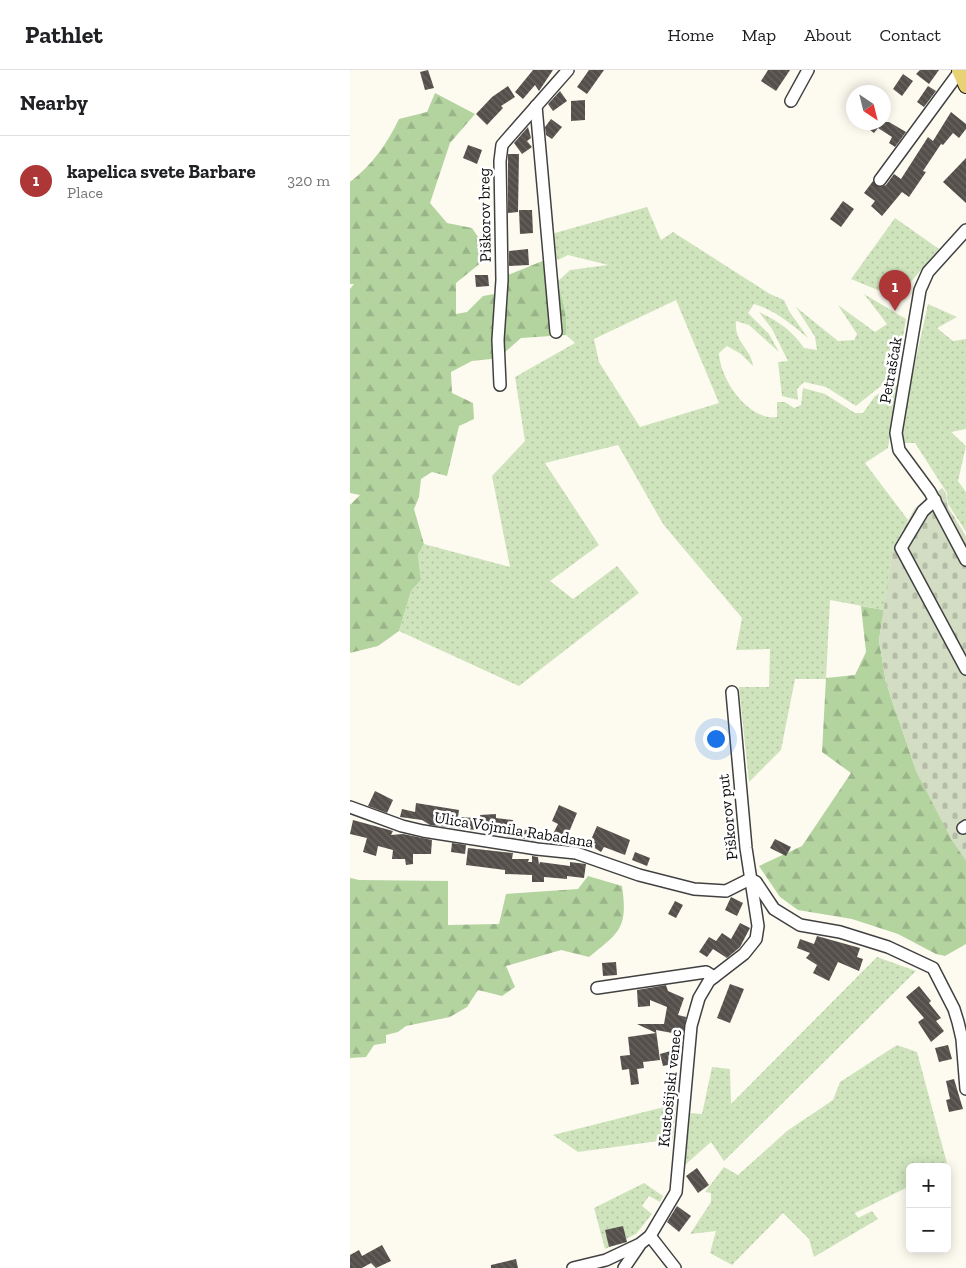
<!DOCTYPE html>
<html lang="en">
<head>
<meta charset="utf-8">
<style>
	:root { --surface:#fff; --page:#f6f6f6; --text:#202124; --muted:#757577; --line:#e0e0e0; --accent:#ad3636 }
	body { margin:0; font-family:"Zilla Slab",serif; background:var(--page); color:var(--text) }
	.controls { position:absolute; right:15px; bottom:15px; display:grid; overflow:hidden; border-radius:8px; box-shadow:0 2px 12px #0003 }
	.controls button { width:45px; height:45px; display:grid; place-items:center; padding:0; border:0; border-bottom:1px solid var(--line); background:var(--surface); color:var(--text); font:25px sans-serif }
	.compass { position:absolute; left:496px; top:15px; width:45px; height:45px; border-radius:50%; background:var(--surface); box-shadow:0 2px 12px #0003; rotate:145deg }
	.you { position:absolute; left:365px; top:668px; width:18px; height:18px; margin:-12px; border:4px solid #fff; border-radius:50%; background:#1a73e8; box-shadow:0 0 0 8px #1a73e833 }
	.badge { display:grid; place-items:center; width:32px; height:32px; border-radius:50%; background:var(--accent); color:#fff; font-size:16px; font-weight:700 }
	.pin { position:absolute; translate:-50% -41px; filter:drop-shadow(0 1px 2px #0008) }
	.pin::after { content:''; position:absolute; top:26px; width:18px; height:15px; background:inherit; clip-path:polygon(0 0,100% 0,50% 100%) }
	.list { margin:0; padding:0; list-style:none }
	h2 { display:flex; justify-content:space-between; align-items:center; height:65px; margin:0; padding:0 20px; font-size:21px }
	h2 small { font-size:16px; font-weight:400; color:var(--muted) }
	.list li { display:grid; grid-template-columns:32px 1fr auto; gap:15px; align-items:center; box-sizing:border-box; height:90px; padding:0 20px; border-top:1px solid var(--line) }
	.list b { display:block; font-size:19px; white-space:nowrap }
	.list p { margin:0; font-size:16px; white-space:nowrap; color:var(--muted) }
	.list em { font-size:16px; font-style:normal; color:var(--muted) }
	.map { position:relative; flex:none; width:616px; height:1198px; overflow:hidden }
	header { display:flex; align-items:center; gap:30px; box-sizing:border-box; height:70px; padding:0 25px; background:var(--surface); border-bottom:1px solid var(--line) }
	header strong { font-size:24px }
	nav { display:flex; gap:28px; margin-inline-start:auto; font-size:18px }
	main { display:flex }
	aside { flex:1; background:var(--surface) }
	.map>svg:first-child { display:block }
	.grass { fill:url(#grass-dots); fill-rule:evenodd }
	.forest { fill:url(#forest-firs) }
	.cemetery { fill:url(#cemetery-stones) }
	.building { fill:url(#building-back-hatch) }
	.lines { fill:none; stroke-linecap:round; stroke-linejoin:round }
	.minor-casing { stroke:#414141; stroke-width:14 }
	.major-casing { stroke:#1f1f1f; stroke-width:16 }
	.minor { stroke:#fff; stroke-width:11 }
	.major { stroke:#e8d275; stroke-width:14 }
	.labels { text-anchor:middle; stroke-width:5; stroke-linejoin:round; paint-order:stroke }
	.street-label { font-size:16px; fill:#0e0e0e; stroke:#fff }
</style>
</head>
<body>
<header>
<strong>Pathlet</strong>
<nav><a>Home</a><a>Map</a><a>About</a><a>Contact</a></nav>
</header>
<main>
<aside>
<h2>Nearby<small></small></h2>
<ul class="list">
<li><span class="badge">1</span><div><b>kapelica svete Barbare</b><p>Place</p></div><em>320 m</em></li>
</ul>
</aside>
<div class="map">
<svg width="616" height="1198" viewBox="0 0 616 1198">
	<defs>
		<pattern id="grass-dots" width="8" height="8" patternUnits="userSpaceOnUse" patternTransform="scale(1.25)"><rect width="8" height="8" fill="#cfe4bd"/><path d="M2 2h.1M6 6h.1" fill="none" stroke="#b1c2a1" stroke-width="1.8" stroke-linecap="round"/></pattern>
		<pattern id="forest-firs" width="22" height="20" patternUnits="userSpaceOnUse" patternTransform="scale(1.25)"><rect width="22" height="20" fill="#b3d39f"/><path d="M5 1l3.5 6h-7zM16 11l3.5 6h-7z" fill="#99b488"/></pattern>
		<pattern id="cemetery-stones" width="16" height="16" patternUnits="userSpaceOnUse" patternTransform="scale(1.25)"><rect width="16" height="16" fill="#d3ddc3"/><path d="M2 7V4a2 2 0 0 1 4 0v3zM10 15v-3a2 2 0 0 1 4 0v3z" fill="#b4bca6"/></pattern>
		<pattern id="building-back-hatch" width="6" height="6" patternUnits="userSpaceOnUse" patternTransform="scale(1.25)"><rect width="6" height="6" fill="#554f4b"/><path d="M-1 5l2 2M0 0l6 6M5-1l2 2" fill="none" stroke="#696461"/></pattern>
	</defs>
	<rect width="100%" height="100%" fill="#fdfbf0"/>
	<g class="grass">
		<path d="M 297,137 L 311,170 L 323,162 L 420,224 L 434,230 L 439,241 L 458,268 C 442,255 425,240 404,234 L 398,243 L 419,264 L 429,282 L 399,255 L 386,251 C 384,273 401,278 403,296 L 391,284 L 377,276 L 369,283 C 370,309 398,351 427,347 L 427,332 L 435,332 L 444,338 L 451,335 L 453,318 L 475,324 L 505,343 L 513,343 L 525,326 L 548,314 L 538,378 L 515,393 L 558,450 L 543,478 L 534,540 L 480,530 L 476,609 L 445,609 L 431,680 L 399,712 L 389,617 L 419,617 L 420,579 L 386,580 L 392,548 L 313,454 L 268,375 L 195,393 L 249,475 L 200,511 L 223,529 L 267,496 L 289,523 L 169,616 L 49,561 L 61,521 L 71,510 L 68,485 L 74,474 L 160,497 L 142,406 L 175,371 L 165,307 L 225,273 L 216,265 C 217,246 215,230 206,213 L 220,200 L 258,195 L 218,185 L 208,190 L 202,176 L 205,163 ZM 326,230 L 369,333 L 290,357 L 249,292 L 244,269 Z"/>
		<polygon points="545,148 589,179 547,228 501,209"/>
		<path d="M 514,224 L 556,249 L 547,303 L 506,336 L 476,317 L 454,312 L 447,319 L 448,330 L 432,326 L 428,292 L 438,291 L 422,259 L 409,242 C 428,251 442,260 454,278 L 467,280 L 465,267 L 446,237 L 488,271 L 504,270 L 507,264 L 488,235 L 525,262 L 537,254 Z"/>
		<polygon points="578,234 607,247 587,258 603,271 616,269 616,359 601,362 616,376 608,411 616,422 616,462 598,434 597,423 565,373 554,373 550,361"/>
		<polygon points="527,887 566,901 374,1091 361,1072 335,1095 340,1043 352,1044 362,997 380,999 381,1034"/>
		<polygon points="547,975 567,982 598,1097 560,1097 560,1116 505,1143 508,1148 522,1141 528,1149 464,1187 459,1169 433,1143 382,1195 360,1183 366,1161 340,1164 361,1132 361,1123 355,1122 374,1097 388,1105 437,1061 483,1030 490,1012"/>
		<polygon points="326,1034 323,1069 228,1082 203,1065"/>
		<polygon points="294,1113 313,1126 310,1132 299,1126 292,1136 302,1144 286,1164 255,1179 244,1138"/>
	</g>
	<g class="forest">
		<path d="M 85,23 L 125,44 L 100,73 L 80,133 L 97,153 L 122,158 L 132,173 L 133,191 L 106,213 L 106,244 L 117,242 L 133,226 L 150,223 L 148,209 L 195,190 C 209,218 218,233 216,265 L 171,268 L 155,282 L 141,289 L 122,291 L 101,302 L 102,323 L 123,333 L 124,349 L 109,356 L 97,406 L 82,402 L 71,409 L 69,427 L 64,439 L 74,474 L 68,485 L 71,510 L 61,521 L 49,561 L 28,576 L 0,583 L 0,435 L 10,425 L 0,423 L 0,219 L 4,214 L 0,214 L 0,112 C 22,95 37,74 49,49 L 77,42 Z"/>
		<polygon points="511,536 534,540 529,570 536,613 567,703 616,787 616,874 595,886 586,884 548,864 502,849 448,840 430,827 409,796 452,776 501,703 472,682 476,608 505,605 516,582"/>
		<path d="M 238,806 L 272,816 C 278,858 270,862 239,887 L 211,880 L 156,896 L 165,917 L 152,926 L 128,920 L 117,937 L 100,947 L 56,956 L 48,962 L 36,965 L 36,973 L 24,975 L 16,987 L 0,988 L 0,808 L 9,810 L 98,811 L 98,855 L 149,854 L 156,824 L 228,819 Z"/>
	</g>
	<polygon class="cemetery" points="592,418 596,423 598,437 616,466 616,791 601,769 567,703 536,613 529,570 543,478 565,438"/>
	<g class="building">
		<polygon points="78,0 84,18 75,20 70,2"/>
		<polygon points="183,0 203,0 189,21 185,15 173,29 165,22"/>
		<polygon points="239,0 254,0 237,24 227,17"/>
		<polygon points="418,0 440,0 426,21 411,11"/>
		<polygon points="570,0 589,0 579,14 566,4"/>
		<polygon points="553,4 563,11 552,26 543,19"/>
		<polygon points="158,16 165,27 151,36 153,38 137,55 126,44 142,27"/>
		<polygon points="578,16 586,21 574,37 567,32"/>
		<polygon points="210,21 217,31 203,41 198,34"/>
		<polygon points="235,30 235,50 221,51 221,31"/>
		<polygon points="601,42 616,54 616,59 609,68 603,63 593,75 591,74 573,101 576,102 559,127 552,122 532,146 521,136 525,131 514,123 523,111 530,117 536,115 544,104 551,109 578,67 583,71"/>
		<polygon points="201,49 212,57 202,69 196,65 195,57"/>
		<polygon points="510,52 539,52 556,62 545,77 539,73 542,67 528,58 524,63"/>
		<polygon points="178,57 181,68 177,71 182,77 172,84 164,73"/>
		<polygon points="118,75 132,80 127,94 113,88"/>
		<polygon points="158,84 169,84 168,142 158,143"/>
		<polygon points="616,88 616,133 593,112"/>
		<polygon points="493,131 504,139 491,157 480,149"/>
		<polygon points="169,140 182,140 183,163 170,164"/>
		<polygon points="178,179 179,195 159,196 159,181"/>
		<polygon points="125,205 138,205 139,216 126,217"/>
		<polygon points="25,721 43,730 37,743 18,736"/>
		<polygon points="66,733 109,740 108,747 126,748 125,760 80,755 72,750 50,747 52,739 65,742"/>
		<polygon points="209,735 227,743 214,774 200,770 208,754 202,751"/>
		<polygon points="146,744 146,748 163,750 161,761 186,759 187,771 143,764 145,752 131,753 130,745"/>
		<polygon points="3,750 43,761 41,765 53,764 82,770 81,784 63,784 63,794 56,795 55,789 42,789 43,780 28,776 26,786 13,782 17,768 0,764"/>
		<polygon points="247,756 280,770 275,785 254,777 251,782 243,777 246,774 240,772"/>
		<polygon points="425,769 441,777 436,786 420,778"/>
		<polygon points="102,773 116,775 115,784 101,782"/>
		<polygon points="118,778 163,783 162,789 179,789 178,792 182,792 182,786 188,787 189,795 190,792 220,796 220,792 236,794 234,808 217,806 217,809 194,807 194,812 182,812 182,805 155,804 155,800 116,795"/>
		<polygon points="285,782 300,788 297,796 282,790"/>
		<polygon points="381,827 393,833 387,846 375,840"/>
		<polygon points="325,831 333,835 326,848 318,844"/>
		<polygon points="390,853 400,858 390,877 377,888 363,879 357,887 349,882 359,867 366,871 372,863 381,869"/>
		<polygon points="467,866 510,878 507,887 513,889 509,901 488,892 479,911 463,903 467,895 456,888 460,883 447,878 450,869 464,874"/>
		<polygon points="266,892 267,905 253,906 252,893"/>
		<polygon points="380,914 394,919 380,953 367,948"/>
		<polygon points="316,915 318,921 334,928 328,945 336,947 333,965 306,960 310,990 293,992 294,998 287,999 289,1014 281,1015 279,999 272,1000 270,986 280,985 278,967 306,963 287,954 314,954 317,937 300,930 300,936 288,937 287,920"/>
		<polygon points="569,916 581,931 579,933 591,948 586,951 594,961 581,972 568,952 574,948 556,927"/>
		<polygon points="598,975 602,989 589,992 585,978"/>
		<polygon points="324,980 327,993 313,996 310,984"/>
		<polygon points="604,1009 613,1039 599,1042 596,1030 600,1029 596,1011"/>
		<polygon points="347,1098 359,1115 348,1123 336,1106"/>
		<polygon points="327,1136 341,1146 329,1162 317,1152"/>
		<polygon points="273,1156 277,1172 259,1177 255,1160"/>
		<polygon points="32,1175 41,1191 26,1198 21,1193 12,1198 0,1198 0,1185 9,1180 12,1186"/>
		<polygon points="166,1189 168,1198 141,1198 141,1195"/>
	</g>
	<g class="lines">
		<defs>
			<g id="minor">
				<polyline points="441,31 458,0"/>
				<polyline points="186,36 206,262"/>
				<polyline points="530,110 610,1"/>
				<polyline points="616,160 578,202 570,220 546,363 549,380 580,422 616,490"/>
				<polyline points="150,315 148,270 152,210 150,91 152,75 218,0"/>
				<polyline points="585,430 573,441 551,478 616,599"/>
				<polyline points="0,737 52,756 73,761 187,779 226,783 289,805 344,819 376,821 400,809"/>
				<polyline points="613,758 616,756"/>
				<polyline points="400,809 406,812 424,839 450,855 490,862 538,877 583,898 604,939 608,952 612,969 616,1019"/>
				<polyline points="247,918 356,902 364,907"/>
				<polyline points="300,1166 325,1198"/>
				<polyline points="223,1198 256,1190 290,1174 300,1166 326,1122 341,956 349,928 359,911 394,884 406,869 408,856 396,778 382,622"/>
				<polyline points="274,1198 289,1176"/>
			</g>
			<polyline id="major" points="609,0 616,16"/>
		</defs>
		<use href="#minor" class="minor-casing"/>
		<use href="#major" class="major-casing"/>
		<use href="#minor" class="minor"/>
		<use href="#major" class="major"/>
	</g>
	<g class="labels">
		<g class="street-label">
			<text transform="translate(134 145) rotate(-91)" y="6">Piškorov breg</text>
			<text transform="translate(540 300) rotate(-80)" y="6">Petraščak</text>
			<text transform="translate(377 747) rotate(-96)" y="6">Piškorov put</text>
			<text transform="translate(164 759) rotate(9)" y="6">Ulica Vojmila Rabadana</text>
			<text transform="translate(319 1018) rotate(-84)" y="6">Kustošijski venec</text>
		</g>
	</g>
</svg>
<div class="controls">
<button>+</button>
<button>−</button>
</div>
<svg class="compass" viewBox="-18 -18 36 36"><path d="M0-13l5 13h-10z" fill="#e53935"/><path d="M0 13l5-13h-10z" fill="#757577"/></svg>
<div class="you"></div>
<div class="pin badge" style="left:545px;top:241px">1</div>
</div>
</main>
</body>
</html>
